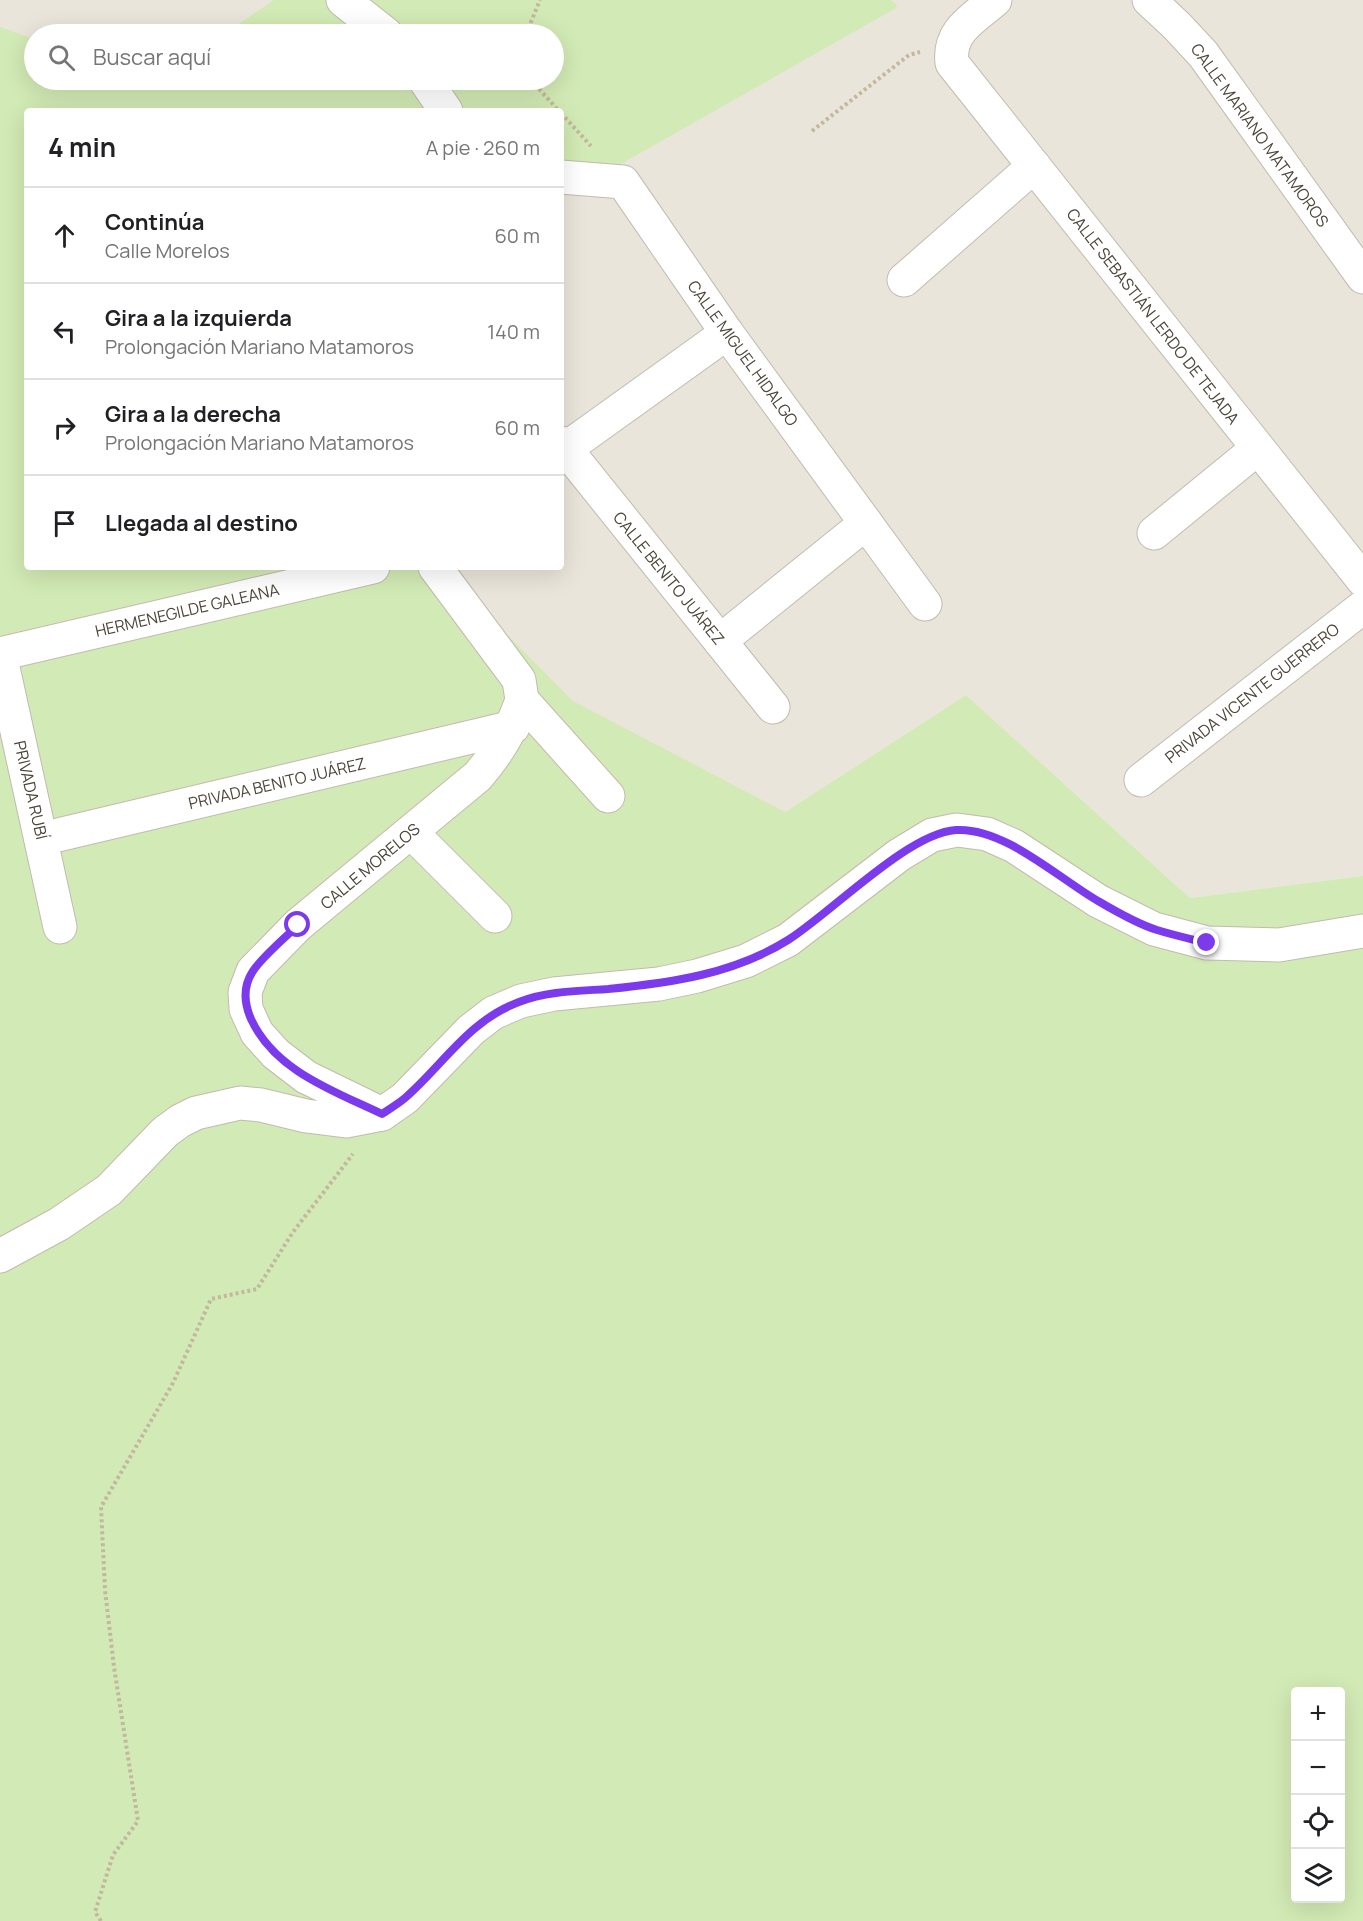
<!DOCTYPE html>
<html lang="es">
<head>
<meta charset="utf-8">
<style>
	:root { --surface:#fff; --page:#f6f6f6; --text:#202124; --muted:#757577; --line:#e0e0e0 }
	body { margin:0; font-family:Manrope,sans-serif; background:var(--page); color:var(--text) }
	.controls { position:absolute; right:18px; bottom:18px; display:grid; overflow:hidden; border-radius:6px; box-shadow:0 6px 24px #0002 }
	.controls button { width:54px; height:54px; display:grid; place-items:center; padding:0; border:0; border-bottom:2px solid var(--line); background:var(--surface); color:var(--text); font:30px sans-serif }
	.stop { position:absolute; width:18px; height:18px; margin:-14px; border:4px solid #7c3aed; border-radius:50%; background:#fff }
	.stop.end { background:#7c3aed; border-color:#fff; box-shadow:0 2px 6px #0008 }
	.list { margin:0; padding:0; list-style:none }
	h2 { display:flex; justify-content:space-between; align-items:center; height:78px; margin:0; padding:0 24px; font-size:26px }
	h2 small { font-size:20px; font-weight:400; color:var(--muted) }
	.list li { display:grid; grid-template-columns:39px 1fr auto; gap:18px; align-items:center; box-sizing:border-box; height:96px; padding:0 24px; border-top:2px solid var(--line) }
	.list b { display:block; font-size:22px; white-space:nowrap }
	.list p { margin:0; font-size:20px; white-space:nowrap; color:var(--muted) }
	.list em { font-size:20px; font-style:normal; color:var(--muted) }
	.icon { flex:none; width:33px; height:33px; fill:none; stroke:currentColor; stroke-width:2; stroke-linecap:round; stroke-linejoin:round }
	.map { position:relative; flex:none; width:1363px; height:1921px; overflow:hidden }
	.search { position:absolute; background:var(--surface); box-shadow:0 6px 24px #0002; left:24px; top:24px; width:540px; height:66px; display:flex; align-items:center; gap:15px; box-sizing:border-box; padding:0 21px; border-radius:33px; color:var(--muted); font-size:22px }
	.panel { position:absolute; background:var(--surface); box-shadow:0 6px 24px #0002; left:24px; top:108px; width:540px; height:462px; border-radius:6px }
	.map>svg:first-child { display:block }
	.residential { fill:#eae5da; fill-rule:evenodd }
	.green { fill:#d2eab5; fill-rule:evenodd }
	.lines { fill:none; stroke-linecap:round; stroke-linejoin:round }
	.street-casing { stroke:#c2bbae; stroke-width:35 }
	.path { stroke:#c4b79f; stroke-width:4; stroke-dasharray:3 3; stroke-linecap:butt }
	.street { stroke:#fff; stroke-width:33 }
	.route { stroke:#7c3aed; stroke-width:8 }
	.labels { text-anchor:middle; stroke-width:4.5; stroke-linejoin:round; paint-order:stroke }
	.street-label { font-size:16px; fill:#4b4439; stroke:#fff }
</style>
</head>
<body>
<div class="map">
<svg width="1363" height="1921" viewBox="0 0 1363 1921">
	<rect width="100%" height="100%" fill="#f6f3ec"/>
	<path class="residential" d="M 0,0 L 1363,0 L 1363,876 L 1190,898 L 966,695 L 314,1116 L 0,966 ZM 34,34 L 554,34 L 554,80 L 34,80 ZM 27,111 L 561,111 L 561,567 L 27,567 Z"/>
	<path class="green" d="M 274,0 L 891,0 L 897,5 L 896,8 L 561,198 L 561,111 L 27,111 L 27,567 L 440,567 L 573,701 L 785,812 L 966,695 L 1190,898 L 1363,876 L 1363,1921 L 0,1921 L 0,27 L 34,39 L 34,80 L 554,80 L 554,34 L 224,34 ZM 1296,1692 L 1340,1692 L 1340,1898 L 1296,1898 Z"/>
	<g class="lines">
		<defs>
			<g id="street">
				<polyline points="343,0 386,34"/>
				<path d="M 995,0 C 973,19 948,31 952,63 L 1363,580"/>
				<polyline points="1149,0 1177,26 1203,54 1363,277"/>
				<polyline points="425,80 446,111"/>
				<polyline points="561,177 623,182 727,333 925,604"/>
				<polyline points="904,280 1034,166"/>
				<polyline points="561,443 773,707"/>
				<polyline points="561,452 727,333"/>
				<polyline points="1154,533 1258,448"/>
				<polyline points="435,567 519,680 522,700 608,796"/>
				<polyline points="720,641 866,523"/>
				<polyline points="0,654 373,567"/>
				<polyline points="0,654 60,927"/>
				<polyline points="1141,780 1363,607"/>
				<polyline points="411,832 495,916"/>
				<polyline points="41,839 513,727"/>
				<path d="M 382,1114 L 306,1077 L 276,1054 L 257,1033 L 246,1009 L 245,992 L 253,971 L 298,925 L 478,776 C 499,751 511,731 522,700"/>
				<polyline points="0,1256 59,1224 109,1190 165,1132 180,1121 196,1113 240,1103 261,1105 306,1116 346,1121 382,1114 405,1098 471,1030 493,1013 521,1001 554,994 659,984 697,976 746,961 788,940 899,855 932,835 957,830 987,834 1014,846 1098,901 1154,929 1207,943 1279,945 1363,931"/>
			</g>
		</defs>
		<use href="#street" class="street-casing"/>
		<g class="path">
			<polyline points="526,34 540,0"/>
			<polyline points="531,80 559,111"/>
			<polyline points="561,113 591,146"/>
			<polyline points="812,131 909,55 920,52"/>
			<polyline points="101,1921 95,1912 113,1855 138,1821 114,1667 105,1590 101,1507 173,1383 211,1299 257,1289 293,1232 353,1154"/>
		</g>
		<use href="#street" class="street"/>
	</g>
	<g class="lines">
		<path class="route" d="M 298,925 C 285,938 263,956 253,971 C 243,986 244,1003 251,1019 C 275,1071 334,1091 382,1114 C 389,1109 398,1104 405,1098 C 444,1064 468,1021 519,1002 C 547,991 579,991 608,989 C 670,983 734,974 788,940 C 831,913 908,833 956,830 C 1004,827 1058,878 1098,901 C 1115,911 1137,924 1157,930 C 1173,935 1191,939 1207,943"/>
	</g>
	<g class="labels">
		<g class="street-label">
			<text transform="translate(1260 135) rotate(54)" y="6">CALLE MARIANO MATAMOROS</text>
			<text transform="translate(1153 316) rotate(52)" y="6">CALLE SEBASTIÁN LERDO DE TEJADA</text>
			<text transform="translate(743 353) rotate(54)" y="6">CALLE MIGUEL HIDALGO</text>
			<text transform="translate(669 578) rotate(51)" y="6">CALLE BENITO JUÁREZ</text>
			<text transform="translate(187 610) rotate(-13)" y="6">HERMENEGILDE GALEANA</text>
			<text transform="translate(1252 693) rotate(-38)" y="6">PRIVADA VICENTE GUERRERO</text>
			<text transform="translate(277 783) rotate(-13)" y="6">PRIVADA BENITO JUÁREZ</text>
			<text transform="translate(31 790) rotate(77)" y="6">PRIVADA RUBÍ</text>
			<text transform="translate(370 866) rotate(-40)" y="6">CALLE MORELOS</text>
		</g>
	</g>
</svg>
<div class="controls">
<button>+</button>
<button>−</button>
<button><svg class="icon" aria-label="locate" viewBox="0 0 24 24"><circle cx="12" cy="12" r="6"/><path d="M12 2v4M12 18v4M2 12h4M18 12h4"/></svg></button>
<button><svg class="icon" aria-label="layers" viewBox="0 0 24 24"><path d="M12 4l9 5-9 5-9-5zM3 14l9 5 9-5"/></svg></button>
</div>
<div class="stop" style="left:298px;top:925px"></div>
<div class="stop end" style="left:1207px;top:943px"></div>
<div class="search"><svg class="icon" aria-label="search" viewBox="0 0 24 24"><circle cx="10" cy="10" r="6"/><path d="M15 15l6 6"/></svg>Buscar aquí</div>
<section class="panel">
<h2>4 min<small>A pie · 260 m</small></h2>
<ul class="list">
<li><svg class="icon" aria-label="ahead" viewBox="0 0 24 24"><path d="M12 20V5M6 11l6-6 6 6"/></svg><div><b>Continúa</b><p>Calle Morelos</p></div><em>60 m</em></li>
<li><svg class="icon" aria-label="left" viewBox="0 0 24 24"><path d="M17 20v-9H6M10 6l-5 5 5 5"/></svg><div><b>Gira a la izquierda</b><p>Prolongación Mariano Matamoros</p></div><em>140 m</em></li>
<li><svg class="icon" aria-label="right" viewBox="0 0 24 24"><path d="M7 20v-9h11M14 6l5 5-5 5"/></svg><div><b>Gira a la derecha</b><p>Prolongación Mariano Matamoros</p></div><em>60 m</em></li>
<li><svg class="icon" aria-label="arrive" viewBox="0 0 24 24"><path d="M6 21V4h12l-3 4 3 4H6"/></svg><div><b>Llegada al destino</b></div></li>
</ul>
</section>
</div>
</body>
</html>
